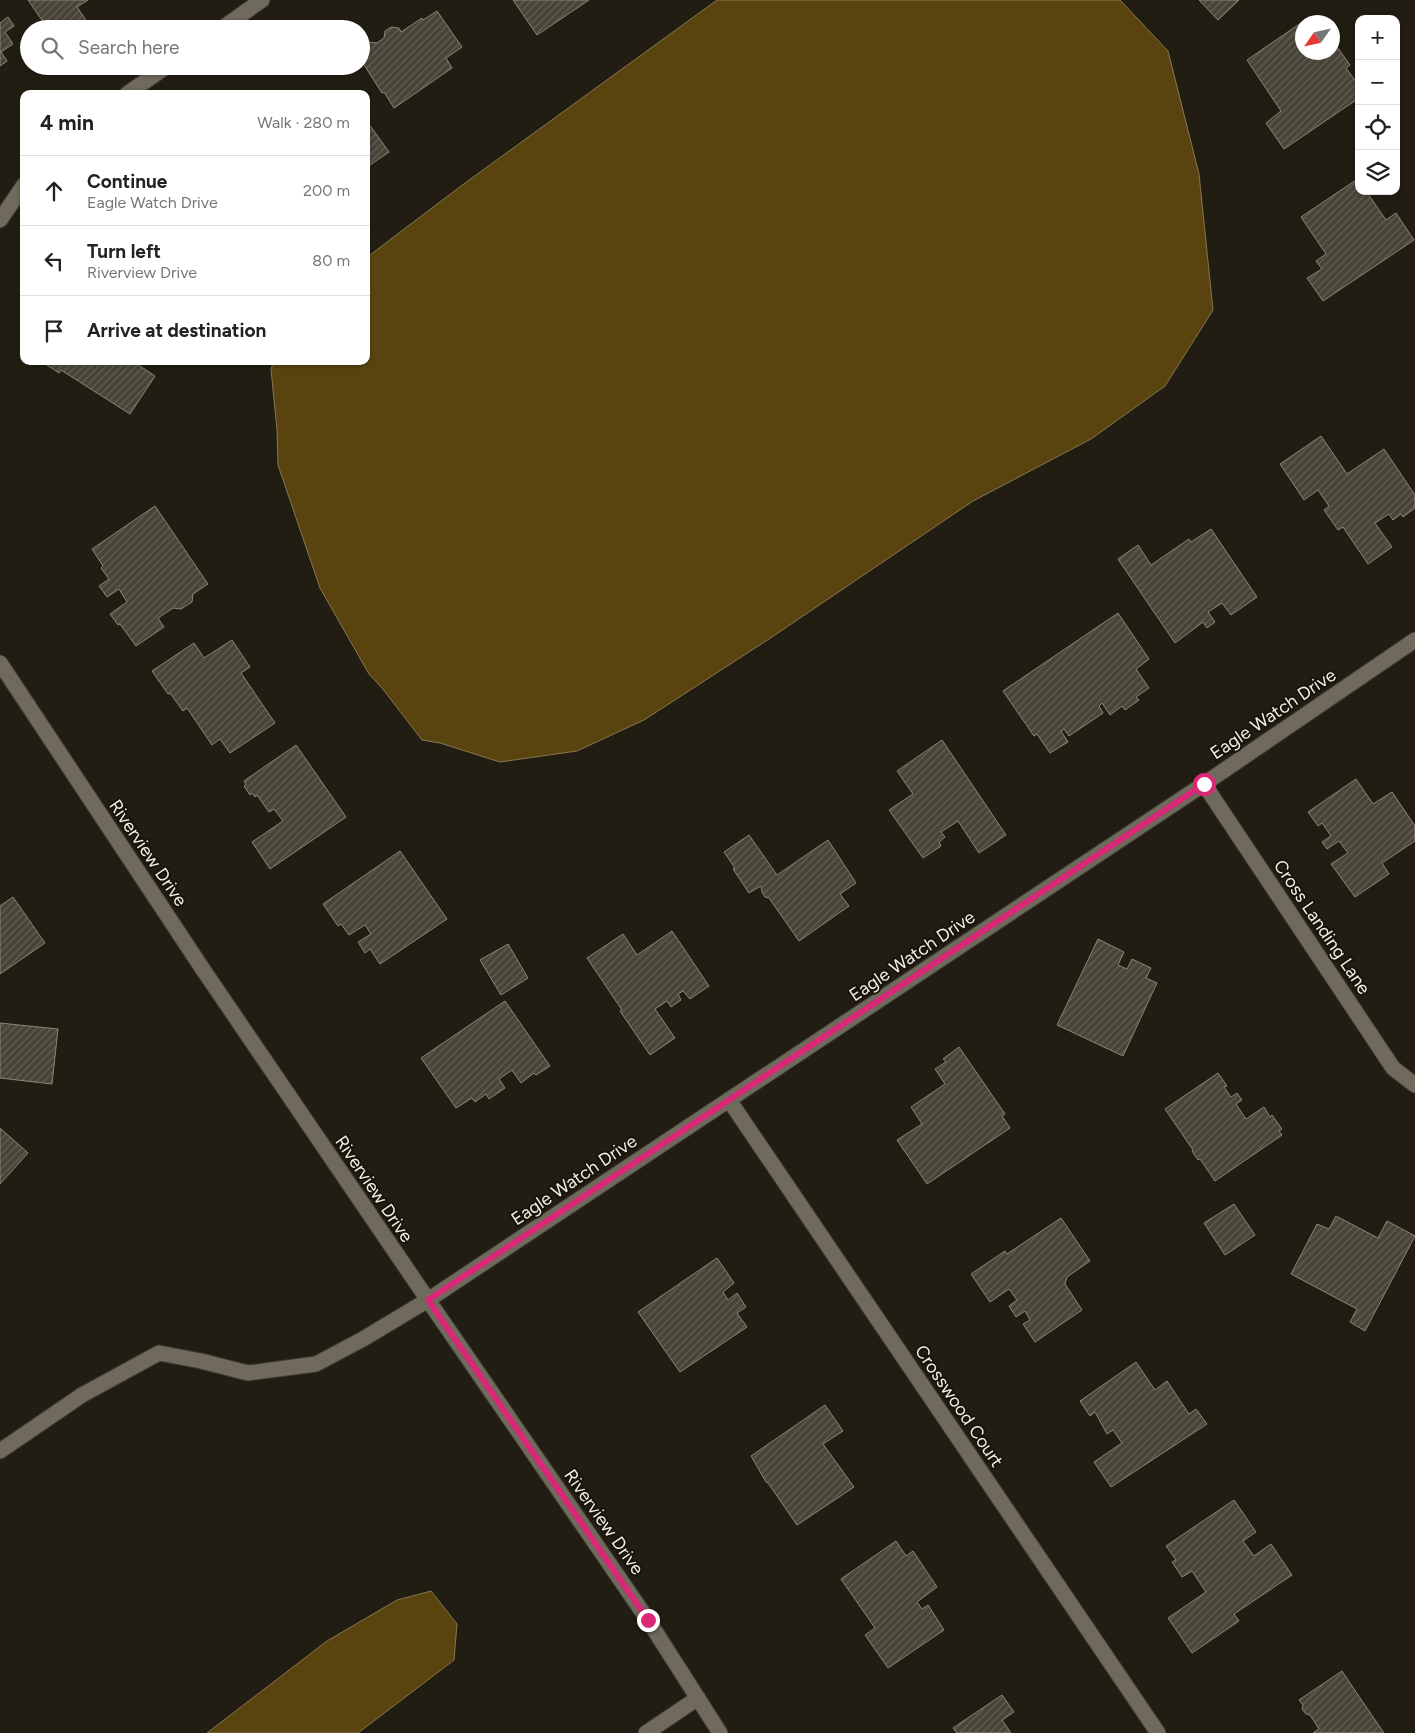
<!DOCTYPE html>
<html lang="en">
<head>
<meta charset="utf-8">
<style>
	:root { --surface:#fff; --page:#f6f6f6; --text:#222; --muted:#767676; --line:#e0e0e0 }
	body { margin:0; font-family:Figtree,sans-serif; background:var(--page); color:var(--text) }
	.controls { position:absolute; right:15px; top:15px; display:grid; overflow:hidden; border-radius:10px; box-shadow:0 1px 4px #0004 }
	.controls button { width:45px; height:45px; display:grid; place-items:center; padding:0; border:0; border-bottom:1px solid var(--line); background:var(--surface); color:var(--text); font:25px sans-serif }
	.compass { position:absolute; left:1295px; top:15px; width:45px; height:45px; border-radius:50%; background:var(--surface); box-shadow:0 1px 4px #0004; rotate:236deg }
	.stop { position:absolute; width:15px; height:15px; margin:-11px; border:4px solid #db2777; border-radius:50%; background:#fff }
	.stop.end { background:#db2777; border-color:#fff; box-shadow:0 1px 5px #0008 }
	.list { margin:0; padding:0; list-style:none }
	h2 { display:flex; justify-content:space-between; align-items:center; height:65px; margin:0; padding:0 20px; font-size:21px }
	h2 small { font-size:16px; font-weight:400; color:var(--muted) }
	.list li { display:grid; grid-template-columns:32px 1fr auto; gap:15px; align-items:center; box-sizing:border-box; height:70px; padding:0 20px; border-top:1px solid var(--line) }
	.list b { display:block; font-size:19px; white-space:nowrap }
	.list p { margin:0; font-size:16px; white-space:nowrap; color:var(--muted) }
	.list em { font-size:16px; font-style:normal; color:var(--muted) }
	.icon { flex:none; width:28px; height:28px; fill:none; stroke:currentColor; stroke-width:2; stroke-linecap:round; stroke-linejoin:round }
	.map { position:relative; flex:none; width:1415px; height:1733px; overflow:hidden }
	.search { position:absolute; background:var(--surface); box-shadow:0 1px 4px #0004; left:20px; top:20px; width:350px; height:55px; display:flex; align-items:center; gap:12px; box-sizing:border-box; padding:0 18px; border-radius:28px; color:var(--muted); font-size:19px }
	.panel { position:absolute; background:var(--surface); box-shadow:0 1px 4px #0004; left:20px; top:90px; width:350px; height:275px; border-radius:10px }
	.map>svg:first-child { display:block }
	.water { fill:#594410; stroke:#877750 }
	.building { fill:url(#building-hatch); stroke:#8c8678 }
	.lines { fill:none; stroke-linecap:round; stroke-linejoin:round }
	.minor-casing { stroke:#3e3a34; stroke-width:17 }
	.tertiary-casing { stroke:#3e3a34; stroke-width:17 }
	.minor { stroke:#706a5d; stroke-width:15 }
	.tertiary { stroke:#706a5d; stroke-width:15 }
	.route { stroke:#db2777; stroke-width:6 }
	.labels { text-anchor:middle; stroke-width:4; stroke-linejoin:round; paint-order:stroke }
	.street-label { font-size:18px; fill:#f2efe7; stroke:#191409 }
</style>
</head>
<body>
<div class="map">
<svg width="1415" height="1733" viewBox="0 0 1415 1733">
	<defs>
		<pattern id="building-hatch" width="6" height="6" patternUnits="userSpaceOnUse" patternTransform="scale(1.25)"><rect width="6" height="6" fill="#494438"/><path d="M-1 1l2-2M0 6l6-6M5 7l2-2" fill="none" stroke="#645f55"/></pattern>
	</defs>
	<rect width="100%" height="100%" fill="#221d12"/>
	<g class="water">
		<polygon points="717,0 1120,0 1168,51 1199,174 1213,310 1165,386 1091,439 973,501 769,639 644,720 577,751 500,762 440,743 422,740 382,688 369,674 320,588 278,465 277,430 271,369 274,361 366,361 366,258 461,186"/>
		<polygon points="431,1591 457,1624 454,1660 358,1733 207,1733 327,1641 397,1600"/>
	</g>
	<g class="building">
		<polygon points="28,0 88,0 77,7 92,29 48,29"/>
		<polygon points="513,0 589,0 537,35"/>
		<polygon points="1199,0 1239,0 1218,20"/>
		<polygon points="437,11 462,47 446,58 452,68 394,108 384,92 382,93 361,60 361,47 368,42 377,43 384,38 385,31 391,27 399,28 401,32 422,18 423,20"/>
		<polygon points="1311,16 1313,19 1316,18 1319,22 1302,22 1302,52 1332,52 1332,40 1350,65 1346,68 1359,86 1359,98 1284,149 1266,123 1281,111 1247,60"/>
		<polygon points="8,17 14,26 5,32 13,44 1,52 7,61 0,66 0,23"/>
		<polygon points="366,120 389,152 370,165 369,163 366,164"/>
		<polygon points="1359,178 1359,191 1371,191 1368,194 1386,220 1396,213 1414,240 1323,301 1307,278 1322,269 1316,261 1326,254 1301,217"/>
		<polygon points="41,361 139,361 137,364 155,376 130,414 61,370 59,373"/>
		<polygon points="1321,436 1347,474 1384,449 1415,495 1415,508 1403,517 1401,514 1393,520 1389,514 1375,523 1392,547 1368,564 1343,527 1338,530 1324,510 1329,506 1318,490 1304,500 1280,464"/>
		<polygon points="155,506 208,584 193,594 192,602 181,609 173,608 158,618 164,627 136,646 120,624 118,625 110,614 127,602 119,589 107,597 99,586 109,579 101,568 103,566 92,549"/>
		<polygon points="1211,529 1257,597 1231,615 1222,603 1208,612 1215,622 1207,628 1203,622 1175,643 1118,559 1138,545 1151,565 1189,539 1191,542"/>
		<polygon points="1118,613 1149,659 1136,669 1149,688 1136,697 1139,700 1125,710 1122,706 1110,715 1102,703 1099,706 1103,713 1069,736 1064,729 1061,731 1068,742 1050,753 1037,734 1034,736 1003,691"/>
		<polygon points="232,640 250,667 241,673 275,723 230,753 220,739 212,745 187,708 183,711 170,693 168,694 152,671 194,643 204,658"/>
		<polygon points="942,740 1006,835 979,853 958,821 941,832 945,837 939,842 941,846 923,858 889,810 913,794 897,771"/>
		<polygon points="296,745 346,817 270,869 252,842 283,821 274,809 269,812 257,795 255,797 252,793 250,795 244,786 246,784 244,781"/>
		<polygon points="1356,779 1373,804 1392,792 1415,826 1415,841 1382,863 1389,874 1355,897 1331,864 1348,853 1339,841 1327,849 1322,842 1331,836 1322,823 1318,826 1308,812"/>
		<polygon points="749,835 777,875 828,840 856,883 840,894 849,906 799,941 769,898 765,897 762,892 761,886 749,893 733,869 735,868 724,852"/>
		<polygon points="400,851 447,919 380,964 370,949 365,953 358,942 371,934 365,925 349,935 341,924 338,926 323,904"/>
		<polygon points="13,897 45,943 0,974 0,906"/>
		<polygon points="672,931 709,986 690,999 683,991 678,994 681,1000 671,1007 667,1001 655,1009 675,1038 650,1055 620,1011 622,1010 587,958 623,934 637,955"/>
		<polygon points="1098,939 1124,952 1118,965 1127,969 1132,959 1151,968 1146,978 1157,983 1123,1056 1057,1025"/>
		<polygon points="508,944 528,978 501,995 480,960"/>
		<polygon points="505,1001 550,1066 536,1075 534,1073 521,1083 512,1070 499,1079 505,1088 489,1099 486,1094 475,1102 472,1098 456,1108 421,1058"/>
		<polygon points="0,1023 58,1029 52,1084 0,1078"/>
		<polygon points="959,1047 1005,1114 1002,1116 1010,1128 927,1184 897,1140 922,1124 911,1107 945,1084 935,1069 946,1062 943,1059"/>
		<polygon points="1218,1073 1227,1086 1224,1087 1231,1097 1237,1093 1242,1100 1236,1104 1246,1119 1264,1107 1270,1117 1272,1115 1282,1129 1279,1131 1282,1135 1215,1181 1200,1159 1198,1160 1192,1151 1193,1150 1165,1109"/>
		<polygon points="0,1128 28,1153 0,1184"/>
		<polygon points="1234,1204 1255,1235 1225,1255 1204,1223"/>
		<polygon points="1336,1216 1378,1238 1387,1221 1415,1236 1365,1331 1350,1322 1357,1309 1291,1274 1317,1224 1329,1229"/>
		<polygon points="1061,1218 1090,1261 1067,1277 1065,1284 1082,1310 1035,1342 1023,1324 1030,1320 1025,1311 1016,1317 1009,1306 1017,1300 1009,1289 990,1302 971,1274 1005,1251 1007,1254"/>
		<polygon points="717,1258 734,1283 723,1292 728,1300 737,1293 746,1307 737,1313 747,1327 680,1372 638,1312"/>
		<polygon points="1136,1362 1155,1390 1167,1381 1189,1414 1196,1409 1207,1424 1111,1487 1094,1462 1122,1443 1113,1430 1107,1434 1095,1412 1090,1416 1080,1401"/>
		<polygon points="825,1405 843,1431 823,1444 854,1487 797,1525 768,1483 766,1482 751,1456"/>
		<polygon points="1234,1500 1256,1532 1243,1541 1254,1556 1271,1544 1292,1575 1234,1614 1239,1621 1192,1653 1168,1618 1206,1592 1192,1571 1182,1577 1172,1562 1176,1560 1166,1546"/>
		<polygon points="896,1541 906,1556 913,1551 937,1587 917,1602 922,1609 928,1605 944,1630 888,1668 865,1635 875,1628 841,1579"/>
		<polygon points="1342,1671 1356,1692 1384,1733 1313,1733 1319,1729 1310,1715 1306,1714 1302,1709 1303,1705 1299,1700"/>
		<polygon points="1002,1695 1014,1712 1002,1720 1011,1733 957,1733 953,1728"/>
	</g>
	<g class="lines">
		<defs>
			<g id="minor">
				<polyline points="221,29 262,0"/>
				<polyline points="127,94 167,66"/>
				<polyline points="0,220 24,185"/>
				<polyline points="1204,784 1393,1068 1415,1085"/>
				<polyline points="729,1100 1158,1733"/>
				<polyline points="0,1451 82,1395 159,1353 201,1361 248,1373 316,1364 363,1339 428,1300 1204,784 1415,640"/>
				<polyline points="646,1733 698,1698"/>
			</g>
			<polyline id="tertiary" points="0,663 202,968 428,1300 648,1620 720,1733"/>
		</defs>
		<use href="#minor" class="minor-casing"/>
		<use href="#tertiary" class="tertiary-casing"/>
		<use href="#minor" class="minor"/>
		<use href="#tertiary" class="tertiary"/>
	</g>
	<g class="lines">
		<polyline class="route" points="648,1620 428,1300 1204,784"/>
	</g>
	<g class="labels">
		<g class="street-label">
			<text transform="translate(1273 714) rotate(-34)" y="6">Eagle Watch Drive</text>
			<text transform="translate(148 853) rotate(56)" y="6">Riverview Drive</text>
			<text transform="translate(1322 927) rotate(56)" y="6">Cross Landing Lane</text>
			<text transform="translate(912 956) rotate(-34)" y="6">Eagle Watch Drive</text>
			<text transform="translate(574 1180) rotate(-34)" y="6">Eagle Watch Drive</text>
			<text transform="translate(374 1189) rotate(56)" y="6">Riverview Drive</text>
			<text transform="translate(959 1406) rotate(56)" y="6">Crosswood Court</text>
			<text transform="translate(604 1522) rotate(55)" y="6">Riverview Drive</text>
		</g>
	</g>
</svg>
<div class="controls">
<button>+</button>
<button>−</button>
<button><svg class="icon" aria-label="locate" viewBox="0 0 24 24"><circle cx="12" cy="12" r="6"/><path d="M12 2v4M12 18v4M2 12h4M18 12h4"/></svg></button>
<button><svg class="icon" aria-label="layers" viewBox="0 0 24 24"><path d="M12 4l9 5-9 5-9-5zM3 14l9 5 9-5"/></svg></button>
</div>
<svg class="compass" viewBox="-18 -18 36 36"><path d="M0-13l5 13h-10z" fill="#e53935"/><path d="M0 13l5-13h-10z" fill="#767676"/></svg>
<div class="stop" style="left:1204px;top:784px"></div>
<div class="stop end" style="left:648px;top:1620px"></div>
<div class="search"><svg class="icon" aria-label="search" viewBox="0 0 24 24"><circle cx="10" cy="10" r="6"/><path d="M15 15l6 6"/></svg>Search here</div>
<section class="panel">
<h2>4 min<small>Walk · 280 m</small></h2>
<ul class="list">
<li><svg class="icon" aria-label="ahead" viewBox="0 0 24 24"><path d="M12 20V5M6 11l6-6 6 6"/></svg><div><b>Continue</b><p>Eagle Watch Drive</p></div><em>200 m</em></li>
<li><svg class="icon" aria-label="left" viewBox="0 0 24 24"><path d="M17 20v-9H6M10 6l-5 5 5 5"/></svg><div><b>Turn left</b><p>Riverview Drive</p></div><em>80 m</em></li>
<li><svg class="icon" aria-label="arrive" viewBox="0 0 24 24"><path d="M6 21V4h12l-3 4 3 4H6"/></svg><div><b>Arrive at destination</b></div></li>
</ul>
</section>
</div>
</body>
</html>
